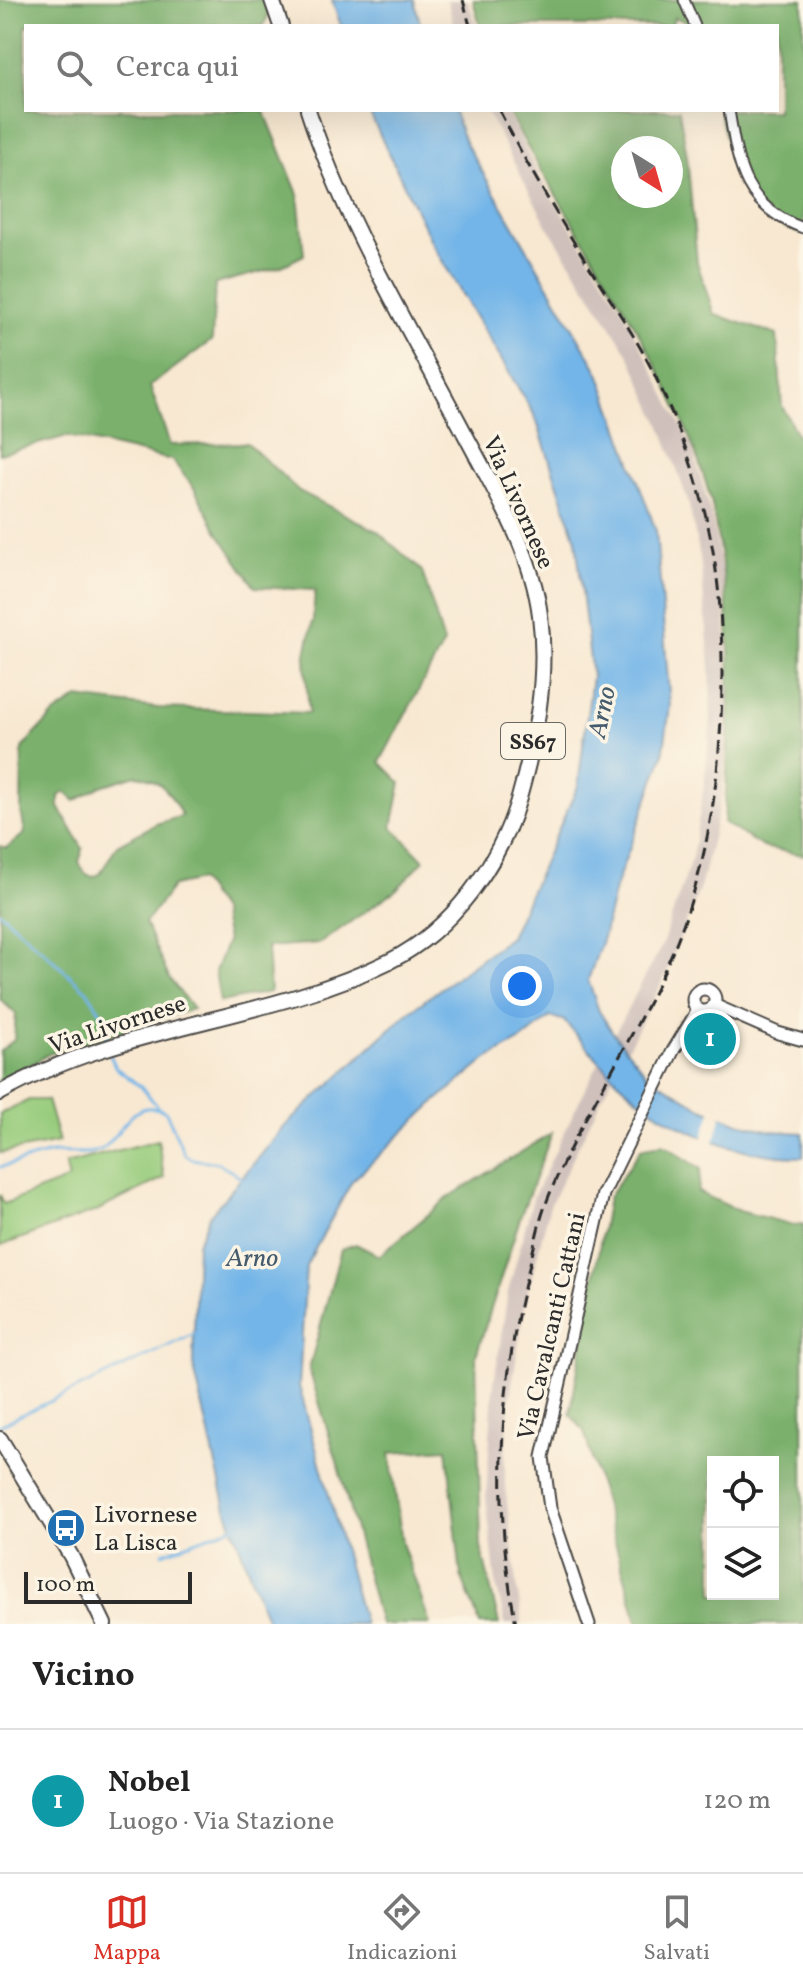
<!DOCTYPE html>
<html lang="it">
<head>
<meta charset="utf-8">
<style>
	:root { --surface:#fff; --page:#f2f2f2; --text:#222; --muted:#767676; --line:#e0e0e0; --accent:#d93025 }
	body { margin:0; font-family:Vollkorn,serif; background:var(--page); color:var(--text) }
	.controls { position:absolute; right:24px; bottom:24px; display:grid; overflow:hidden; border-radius:0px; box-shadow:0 8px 32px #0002 }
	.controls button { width:72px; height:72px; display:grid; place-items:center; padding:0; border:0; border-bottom:2px solid var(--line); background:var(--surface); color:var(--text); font:40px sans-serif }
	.compass { position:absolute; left:611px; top:136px; width:72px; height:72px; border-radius:50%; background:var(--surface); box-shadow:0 8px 32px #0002; rotate:143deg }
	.scale { position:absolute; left:24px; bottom:20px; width:168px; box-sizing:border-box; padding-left:8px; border:4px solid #2b2b2b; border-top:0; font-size:22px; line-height:28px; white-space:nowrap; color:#2b2b2b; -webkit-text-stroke:6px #fcf5e5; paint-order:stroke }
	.you { position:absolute; left:522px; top:986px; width:28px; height:28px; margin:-20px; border:6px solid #fff; border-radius:50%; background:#1a73e8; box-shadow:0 0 0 12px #1a73e833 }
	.badge { display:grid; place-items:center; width:52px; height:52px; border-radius:50%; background:var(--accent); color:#fff; font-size:26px; font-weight:700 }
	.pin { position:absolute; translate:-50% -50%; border:4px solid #fff; box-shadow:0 2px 8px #0006 }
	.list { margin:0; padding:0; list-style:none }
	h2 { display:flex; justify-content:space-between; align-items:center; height:104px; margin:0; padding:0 32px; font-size:34px }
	h2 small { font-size:26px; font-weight:400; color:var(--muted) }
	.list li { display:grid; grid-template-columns:52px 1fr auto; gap:24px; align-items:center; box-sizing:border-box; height:144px; padding:0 32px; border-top:2px solid var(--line) }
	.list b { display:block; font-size:30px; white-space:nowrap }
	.list p { margin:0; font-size:26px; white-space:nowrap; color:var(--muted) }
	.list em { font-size:26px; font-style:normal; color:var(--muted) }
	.icon { flex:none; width:44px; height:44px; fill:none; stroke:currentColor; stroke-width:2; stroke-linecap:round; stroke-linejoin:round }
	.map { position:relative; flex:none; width:803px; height:1624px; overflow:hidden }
	.search { position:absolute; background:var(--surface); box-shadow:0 8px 32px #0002; left:24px; right:24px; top:24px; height:88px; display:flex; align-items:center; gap:20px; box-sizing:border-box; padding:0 28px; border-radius:0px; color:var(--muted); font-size:30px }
	.sheet { height:248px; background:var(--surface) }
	nav { display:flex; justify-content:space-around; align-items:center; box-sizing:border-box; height:112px; border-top:2px solid var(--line); background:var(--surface); font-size:22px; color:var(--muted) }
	nav a { display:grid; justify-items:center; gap:4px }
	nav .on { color:var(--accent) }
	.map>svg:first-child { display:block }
	.industrial { fill:#cfc0bb }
	.green { fill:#98cc7d; stroke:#627c54; stroke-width:2 }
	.forest { fill:#7ab06c; stroke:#526e4c; stroke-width:2; fill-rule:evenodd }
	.water { fill:#73b5e8; stroke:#4f708a; stroke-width:2 }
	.pier { fill:#f8e8d1 }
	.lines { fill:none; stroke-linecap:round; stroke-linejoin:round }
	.stream { stroke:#73b5e8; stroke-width:3 }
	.minor-casing { stroke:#4a4744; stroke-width:13 }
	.tertiary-casing { stroke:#4a4744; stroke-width:15 }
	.primary-casing { stroke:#4a4744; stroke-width:18 }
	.minor { stroke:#fff; stroke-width:9 }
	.tertiary { stroke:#fff; stroke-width:11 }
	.primary { stroke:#fff; stroke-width:14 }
	.rail { stroke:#2b2b2b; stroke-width:3; stroke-dasharray:12 6; stroke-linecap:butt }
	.labels { text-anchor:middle; stroke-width:7; stroke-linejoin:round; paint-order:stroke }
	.shield { fill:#fcf5e5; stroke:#6a6863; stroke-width:2 }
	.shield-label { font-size:22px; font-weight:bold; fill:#2b2b2b }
	.street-label { font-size:24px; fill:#2b2b2b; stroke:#fcf5e5 }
	.poi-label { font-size:24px; fill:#2b2b2b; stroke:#fcf5e5; text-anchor:start }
	.water-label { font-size:26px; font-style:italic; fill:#445b6d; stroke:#fcf5e5 }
</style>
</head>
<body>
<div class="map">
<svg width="803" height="1624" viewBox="0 0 803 1624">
	<rect width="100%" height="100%" fill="#fcf5e5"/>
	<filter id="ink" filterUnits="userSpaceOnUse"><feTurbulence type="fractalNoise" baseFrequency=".0125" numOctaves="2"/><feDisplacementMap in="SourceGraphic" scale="16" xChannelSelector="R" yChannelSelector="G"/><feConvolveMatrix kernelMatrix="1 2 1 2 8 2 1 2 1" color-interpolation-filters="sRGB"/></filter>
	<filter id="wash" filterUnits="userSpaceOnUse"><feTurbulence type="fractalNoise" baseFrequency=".006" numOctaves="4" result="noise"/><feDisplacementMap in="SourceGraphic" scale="32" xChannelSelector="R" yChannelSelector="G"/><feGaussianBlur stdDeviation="1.8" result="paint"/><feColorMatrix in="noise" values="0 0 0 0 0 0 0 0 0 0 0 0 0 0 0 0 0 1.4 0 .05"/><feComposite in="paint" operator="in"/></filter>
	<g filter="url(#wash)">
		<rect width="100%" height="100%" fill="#f8e8d1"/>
		<g class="industrial">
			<polygon points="447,0 468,0 476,26 454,26"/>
			<polygon points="486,110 505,110 542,181 621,307 691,445 711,514 723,580 727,659 729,726 722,794 701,885 663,981 602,1097 550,1205 526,1299 510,1397 505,1457 505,1486 522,1624 505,1624 496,1583 486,1497 493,1390 508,1292 533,1198 585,1089 662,945 692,857 704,787 711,721 710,666 700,556 688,501 663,431 629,355 548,227"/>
		</g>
		<g class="green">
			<polygon points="29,1100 47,1100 59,1142 0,1153 0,1114"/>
			<polygon points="158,1140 164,1178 96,1211 0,1246 0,1195 4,1204 69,1179 65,1164"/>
		</g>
		<g class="forest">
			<path d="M 0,0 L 265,0 L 269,14 L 263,26 L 26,26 L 26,110 L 264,110 L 298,194 L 304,255 L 280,267 L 215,284 L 212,340 L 150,386 L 170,445 L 247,443 L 299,491 L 377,531 L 422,571 L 444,643 L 380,762 L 401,783 L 392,827 L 424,860 L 396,890 L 320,943 L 267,947 L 270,992 L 220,1002 L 215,971 L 227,941 L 221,911 L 200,880 L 173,886 L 145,923 L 169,978 L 193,1009 L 49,1054 L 0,1083 L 0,1051 L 14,1040 L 16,1014 L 0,999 L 0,846 L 7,848 L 25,833 L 21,811 L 22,748 L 54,714 L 78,698 L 158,708 L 309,713 L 305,659 L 313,620 L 315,590 L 255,587 L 219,534 L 194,488 L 172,460 L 68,436 L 0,454 ZM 136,775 C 162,779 171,794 182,816 L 156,824 L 117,845 L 100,874 L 92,877 L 84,872 L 79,862 L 83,849 L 59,807 L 59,796 L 65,792 L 75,801 L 101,786 Z"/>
			<path d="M 473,0 L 803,0 L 803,234 C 743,218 731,162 719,110 L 777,110 L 777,26 L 687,26 L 684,21 L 674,17 L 672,26 L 480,26 Z"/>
			<path d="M 507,110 L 679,110 L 687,156 L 697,262 L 714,314 L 777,335 L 782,406 L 803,446 L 803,855 L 763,847 L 724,823 C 730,728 735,633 718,539 C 715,525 714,510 710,497 C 670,356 575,238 507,110 ZM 623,148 L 671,148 L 671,196 L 623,196 Z"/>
			<polygon points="552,1133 521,1215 476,1356 481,1547 499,1624 480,1624 461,1576 447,1449 390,1453 402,1543 430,1624 380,1624 337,1461 309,1369 341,1249 356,1244 379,1256 449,1197"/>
			<path d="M 663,1144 L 701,1169 L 698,1192 L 739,1211 L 794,1225 L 803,1224 L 803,1624 L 638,1624 L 584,1431 L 570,1414 L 608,1198 L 641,1149 ZM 713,1462 L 773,1462 L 773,1594 L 713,1594 Z"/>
		</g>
		<g class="water">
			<polygon points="332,0 414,0 421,26 341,26"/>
			<path d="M 368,110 L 453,110 L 465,142 L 599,373 L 656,531 L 670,706 L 663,756 L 616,885 L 603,937 L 588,980 L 599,1011 L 613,1033 L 648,1076 L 702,1108 L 739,1123 L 771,1131 L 803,1133 L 803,1157 C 742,1157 677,1133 631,1093 C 606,1071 585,1044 563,1020 L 550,1017 L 523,1039 L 487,1059 L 436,1101 L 352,1181 L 306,1266 L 299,1386 L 364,1624 L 268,1624 L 226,1509 L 193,1364 L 197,1244 L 210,1215 L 286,1125 L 405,1015 L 510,937 L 578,786 L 592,677 L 576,540 L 535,416 L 434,247 Z"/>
		</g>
		<polygon class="pier" points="712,1108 723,1112 713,1145 702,1140"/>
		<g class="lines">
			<g class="stream">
				<polyline points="0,912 87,991 104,1017 107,1038"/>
				<polyline points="109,1053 116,1068 141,1087 159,1108"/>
				<path d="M 0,1167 C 18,1164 36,1155 54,1153 C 69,1151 90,1157 103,1148 C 123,1133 132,1095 166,1112 L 185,1155 L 192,1159 L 219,1163 L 244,1180"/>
				<polyline points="0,1425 196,1333"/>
				<polyline points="163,1553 235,1526"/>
			</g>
		</g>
	</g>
	<g filter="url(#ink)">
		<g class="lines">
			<defs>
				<g id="minor">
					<polyline points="684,0 695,26"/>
					<path d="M 729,110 C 738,166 743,206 803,228"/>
				</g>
				<g id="tertiary">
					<circle cx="704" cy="1000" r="11"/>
					<polyline points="714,1005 778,1033 803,1040"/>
					<polyline points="589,1624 550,1508 543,1457 603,1194 673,1051 698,1010"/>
				</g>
				<g id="primary">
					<polyline points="272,0 281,26"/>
					<path d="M 0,1093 C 121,1024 266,1022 390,961 C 452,930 500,863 519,798 C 536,738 548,678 540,615 C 532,552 496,493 467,438 C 412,333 344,222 308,110"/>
					<polyline points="0,1439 71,1556 104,1624"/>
				</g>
			</defs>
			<use href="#minor" class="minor-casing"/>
			<use href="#tertiary" class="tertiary-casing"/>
			<use href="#primary" class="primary-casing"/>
			<use href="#minor" class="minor"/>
			<use href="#tertiary" class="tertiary"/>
			<use href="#primary" class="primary"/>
			<g class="rail">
				<polyline points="463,0 470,26"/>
				<path d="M 499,110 C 527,165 559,219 592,271 C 615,307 640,343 658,382 C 683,435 703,493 713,551 C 720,591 722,631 722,672 C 722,774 708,877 664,971 C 628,1049 578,1121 547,1201 C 539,1221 535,1243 530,1264 C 499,1382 492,1504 516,1624"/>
			</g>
		</g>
	</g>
	<defs>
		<symbol id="bus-disc" viewBox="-11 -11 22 22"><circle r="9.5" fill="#1f6fb2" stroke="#fcf5e5"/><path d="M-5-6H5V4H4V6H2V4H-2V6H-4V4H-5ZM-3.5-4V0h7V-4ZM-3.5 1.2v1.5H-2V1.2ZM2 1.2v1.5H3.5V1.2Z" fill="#fff"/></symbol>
	</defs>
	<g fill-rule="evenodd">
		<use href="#bus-disc" x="44" y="1506" width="44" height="44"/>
	</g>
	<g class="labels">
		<rect class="shield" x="501" y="723" width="64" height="36" rx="6"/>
		<g class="shield-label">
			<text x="533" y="749">SS67</text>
		</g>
		<g class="street-label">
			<text transform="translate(519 502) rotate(66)" y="8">Via Livornese</text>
			<text transform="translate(117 1024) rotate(-18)" y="8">Via Livornese</text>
			<text transform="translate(551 1326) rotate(-77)" y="8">Via Cavalcanti Cattani</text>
		</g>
		<g class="poi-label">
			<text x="94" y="1522">Livornese<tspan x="94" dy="28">La Lisca</tspan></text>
		</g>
		<g class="water-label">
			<text transform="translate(601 712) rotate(-78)" y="9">Arno</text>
			<text x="252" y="1266">Arno</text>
		</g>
	</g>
</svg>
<div class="controls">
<button><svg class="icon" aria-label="locate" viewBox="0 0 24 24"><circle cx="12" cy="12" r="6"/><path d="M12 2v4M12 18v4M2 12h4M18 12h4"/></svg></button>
<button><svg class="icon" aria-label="layers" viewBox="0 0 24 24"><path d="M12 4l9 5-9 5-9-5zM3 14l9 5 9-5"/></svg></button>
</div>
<svg class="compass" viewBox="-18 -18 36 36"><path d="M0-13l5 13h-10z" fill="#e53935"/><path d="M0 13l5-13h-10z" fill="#767676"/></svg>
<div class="scale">100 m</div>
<div class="you"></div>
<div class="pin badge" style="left:710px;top:1039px;background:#0f9aa8">1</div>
<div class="search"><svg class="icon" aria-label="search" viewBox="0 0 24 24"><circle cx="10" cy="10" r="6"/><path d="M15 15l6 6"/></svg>Cerca qui</div>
</div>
<section class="sheet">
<h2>Vicino<small></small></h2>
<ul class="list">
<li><span class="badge" style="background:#0f9aa8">1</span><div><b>Nobel</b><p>Luogo · Via Stazione</p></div><em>120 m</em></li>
</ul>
</section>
<nav>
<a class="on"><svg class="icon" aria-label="map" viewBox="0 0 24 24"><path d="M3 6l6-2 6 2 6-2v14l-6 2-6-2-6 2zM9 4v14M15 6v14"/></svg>Mappa</a>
<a><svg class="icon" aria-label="directions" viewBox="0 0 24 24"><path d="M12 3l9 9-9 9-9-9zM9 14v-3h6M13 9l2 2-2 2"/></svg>Indicazioni</a>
<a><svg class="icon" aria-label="saved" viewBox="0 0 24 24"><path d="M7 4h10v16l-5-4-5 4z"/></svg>Salvati</a>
</nav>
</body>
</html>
